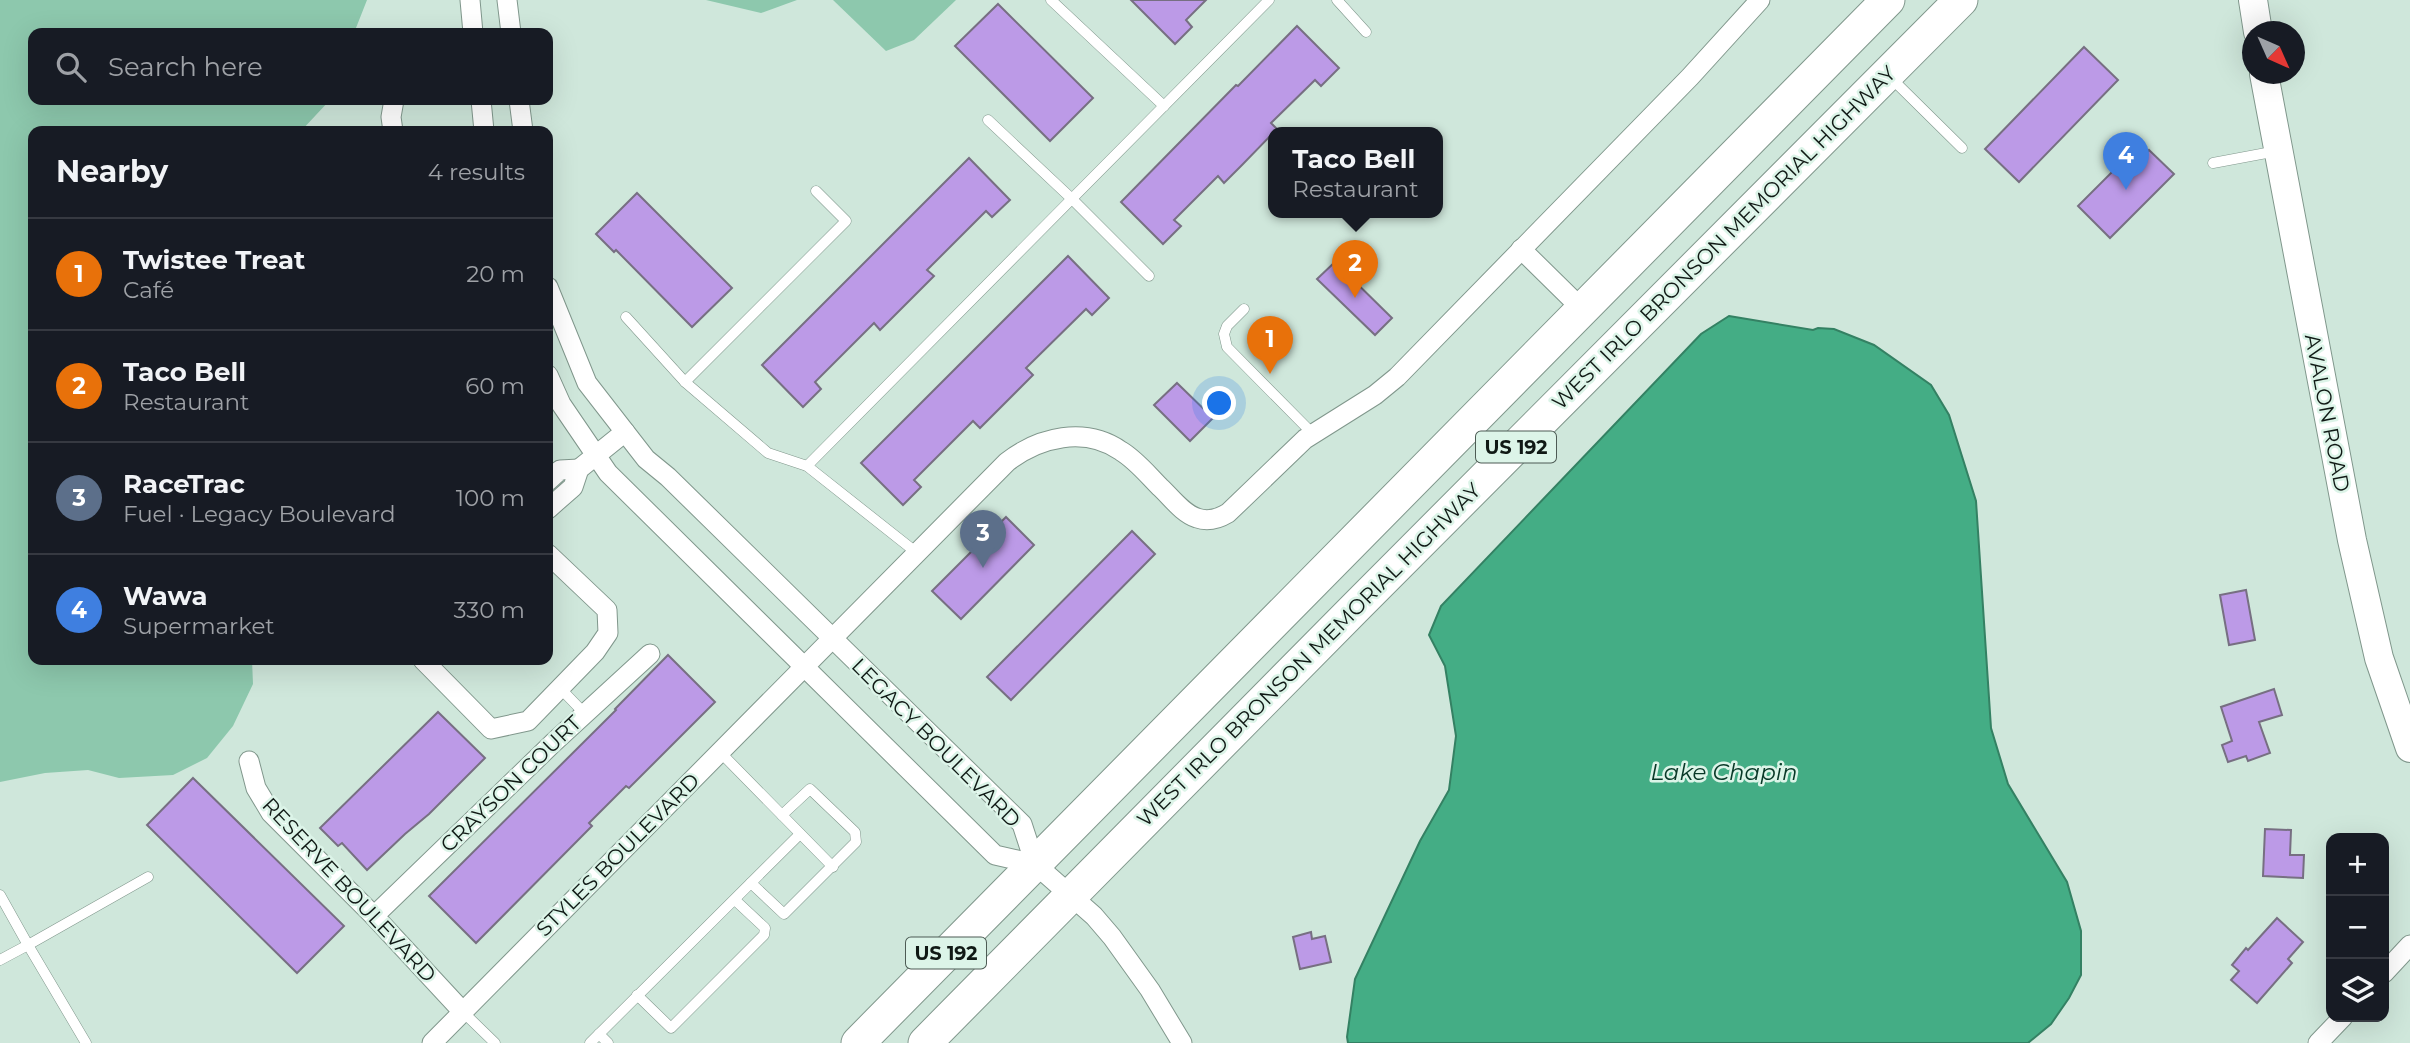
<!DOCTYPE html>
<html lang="en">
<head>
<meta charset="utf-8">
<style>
	:root { --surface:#171b24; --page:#20242c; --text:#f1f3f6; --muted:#9ea1a6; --line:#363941; --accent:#9156cd }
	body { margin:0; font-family:Montserrat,sans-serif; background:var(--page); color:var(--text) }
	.controls { position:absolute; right:21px; bottom:21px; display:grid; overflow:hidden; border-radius:14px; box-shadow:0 7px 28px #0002 }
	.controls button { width:63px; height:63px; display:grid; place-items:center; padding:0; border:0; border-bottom:2px solid var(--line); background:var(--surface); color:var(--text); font:35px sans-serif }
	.compass { position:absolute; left:2242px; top:21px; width:63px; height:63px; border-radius:50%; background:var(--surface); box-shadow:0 7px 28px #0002; rotate:135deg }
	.you { position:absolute; left:1220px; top:404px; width:24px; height:24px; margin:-18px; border:5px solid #fff; border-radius:50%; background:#1a73e8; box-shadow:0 0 0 10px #1a73e833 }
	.badge { display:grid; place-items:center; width:46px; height:46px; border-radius:50%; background:var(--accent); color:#fff; font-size:23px; font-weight:700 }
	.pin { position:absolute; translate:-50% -58px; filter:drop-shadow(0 2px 4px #0008) }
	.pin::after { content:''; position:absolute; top:37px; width:24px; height:21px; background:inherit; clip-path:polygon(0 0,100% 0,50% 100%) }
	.popup { position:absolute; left:1268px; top:127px; width:175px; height:91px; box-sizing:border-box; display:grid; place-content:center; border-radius:14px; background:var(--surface); filter:drop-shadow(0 2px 5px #0005); font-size:23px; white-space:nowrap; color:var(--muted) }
	.popup b { font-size:26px; color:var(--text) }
	.popup::after { content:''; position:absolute; left:50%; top:100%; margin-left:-14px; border:14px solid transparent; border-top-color:var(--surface) }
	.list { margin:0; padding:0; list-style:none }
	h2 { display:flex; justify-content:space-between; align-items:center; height:91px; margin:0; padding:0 28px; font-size:30px }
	h2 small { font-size:23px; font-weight:400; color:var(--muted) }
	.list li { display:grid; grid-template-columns:46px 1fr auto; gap:21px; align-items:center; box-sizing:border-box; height:112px; padding:0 28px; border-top:2px solid var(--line) }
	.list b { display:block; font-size:26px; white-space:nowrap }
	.list p { margin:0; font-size:23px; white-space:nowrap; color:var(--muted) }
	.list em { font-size:23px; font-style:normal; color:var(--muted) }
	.icon { flex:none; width:38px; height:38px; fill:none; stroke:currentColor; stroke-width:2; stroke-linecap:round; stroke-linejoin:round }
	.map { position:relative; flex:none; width:2410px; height:1043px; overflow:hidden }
	.search { position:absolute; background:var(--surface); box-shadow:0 7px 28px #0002; left:28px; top:28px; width:525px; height:77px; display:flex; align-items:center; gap:18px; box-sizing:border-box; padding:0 24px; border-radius:14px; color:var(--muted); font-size:26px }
	.panel { position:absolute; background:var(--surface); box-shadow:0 7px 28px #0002; left:28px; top:126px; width:525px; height:539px; border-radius:14px }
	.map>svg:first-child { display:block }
	.green { fill:#8dc8ad }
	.water { fill:#44ad85; stroke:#348163; stroke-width:2 }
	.building { fill:#bc9ae7; stroke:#776f82; stroke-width:2 }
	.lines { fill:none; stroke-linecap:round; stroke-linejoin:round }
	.service-casing { stroke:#80978c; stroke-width:11 }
	.minor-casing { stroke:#80978c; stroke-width:21 }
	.secondary-casing { stroke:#80978c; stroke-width:30 }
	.trunk-casing { stroke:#80978c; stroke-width:35 }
	.service { stroke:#fff; stroke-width:10 }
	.minor { stroke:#fff; stroke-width:19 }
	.secondary { stroke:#fff; stroke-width:28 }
	.trunk { stroke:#fff; stroke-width:33 }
	.labels { text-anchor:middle; stroke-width:5; stroke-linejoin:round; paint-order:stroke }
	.shield { fill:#dcf4e8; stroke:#4d5b54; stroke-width:2 }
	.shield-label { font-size:19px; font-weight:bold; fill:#101915 }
	.street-label { font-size:21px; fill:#101915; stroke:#dcf4e8 }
	.water-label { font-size:23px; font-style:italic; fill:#083827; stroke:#dcf4e8 }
</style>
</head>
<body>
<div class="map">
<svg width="2410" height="1043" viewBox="0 0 2410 1043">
	<rect width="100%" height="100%" fill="#cfe7db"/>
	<g class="green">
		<polygon points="0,0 367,0 354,33 33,33 33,100 330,100 301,131 33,131 33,660 252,660 253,684 233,726 207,758 173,775 119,778 88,770 45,773 0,782"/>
		<polygon points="706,0 797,0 761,13"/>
		<polygon points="833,0 956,0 914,40 886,51"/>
	</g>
	<polygon class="water" points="1729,316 1813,330 1818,328 1834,329 1874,345 1931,385 1949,415 1976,501 1991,728 2008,784 2067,882 2081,931 2081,975 2069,998 2051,1024 2028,1043 1348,1043 1347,1037 1355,979 1420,841 1449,790 1456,736 1445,666 1429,635 1441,606 1701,334"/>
	<g class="building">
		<polygon points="1131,0 1206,0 1186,20 1192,27 1175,44"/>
		<polygon points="998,4 1093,98 1050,141 955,46"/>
		<polygon points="1297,26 1339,68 1321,86 1315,80 1271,123 1277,129 1242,165 1224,183 1218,176 1174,220 1181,226 1163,244 1121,202 1236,85 1238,86"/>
		<polygon points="2084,47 2118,80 2019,182 1985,149"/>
		<polygon points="2149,150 2174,174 2110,238 2078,206 2125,159 2133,166"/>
		<polygon points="969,158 1010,200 992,217 986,211 927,270 934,276 880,330 874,323 815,382 821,389 803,407 762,365"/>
		<polygon points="637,193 732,288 692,327 616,250 614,252 596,234"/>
		<polygon points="1068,256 1109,298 1092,315 1086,309 1026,368 1033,375 980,428 973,421 914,480 921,487 903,505 861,463"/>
		<polygon points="1335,262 1392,318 1375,335 1317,279"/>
		<polygon points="1177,383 1213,418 1190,441 1154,405"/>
		<polygon points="1006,517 1034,545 961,619 932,591"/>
		<polygon points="1132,531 1155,554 1011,700 987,677"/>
		<polygon points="2246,590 2255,640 2229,645 2220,595"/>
		<polygon points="668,655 715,702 629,788 626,786 589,823 592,826 476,943 429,896 616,710 615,709"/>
		<polygon points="2274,689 2282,715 2259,722 2270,753 2248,761 2246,756 2228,762 2222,745 2232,741 2221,707"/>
		<polygon points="438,712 485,758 429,814 405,834 367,870 342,843 338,846 320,828"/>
		<polygon points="193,778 344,926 297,973 147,825"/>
		<polygon points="2265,829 2291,830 2290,855 2304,855 2303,878 2263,876"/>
		<polygon points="2277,918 2303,942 2288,959 2292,963 2257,1003 2231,980 2239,971 2232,965 2246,948 2248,950"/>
		<polygon points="1311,932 1312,939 1325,936 1331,962 1300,969 1293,937"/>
	</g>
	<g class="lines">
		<defs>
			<g id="service">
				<polyline points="1051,0 1164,106"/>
				<polyline points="1337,0 1366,32"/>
				<polyline points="1890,77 1962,148"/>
				<polyline points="988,120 1072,199 1149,276"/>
				<polyline points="2213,163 2277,151"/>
				<polyline points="1244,309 1227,326 1224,334 1227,347 1313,434"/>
				<polyline points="626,317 685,382 768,453 807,466 917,553"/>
				<polyline points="685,382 846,221 816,191"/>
				<polyline points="807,466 1269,0"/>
				<polyline points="560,688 585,714"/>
				<polyline points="720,752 833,867"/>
				<polyline points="751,883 784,914 856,842 855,832 810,789 782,815"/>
				<polyline points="0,895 28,945 148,877"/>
				<polyline points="0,960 28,945 86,1043"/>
				<polyline points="637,995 671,1028 764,935 765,928 735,900"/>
				<polyline points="463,1012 495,1043"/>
				<polyline points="599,1034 608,1043"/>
				<polyline points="590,1043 800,834"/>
			</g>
			<g id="minor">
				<polyline points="470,0 473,33"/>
				<polyline points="507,0 511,33"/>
				<polyline points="481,100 484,131"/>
				<polyline points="519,100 523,131"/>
				<polyline points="393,131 391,117 394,100"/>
				<polyline points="1521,249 1582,309"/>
				<polyline points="548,287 587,383 646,459 668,477 1022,824 1035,864"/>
				<polyline points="548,375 561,404 608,473 995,855 1035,864 1094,916 1112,937 1150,990 1182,1043"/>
				<polyline points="548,481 560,470 579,469"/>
				<polyline points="548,509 573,487 579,469 625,432"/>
				<polyline points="423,660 491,729 528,721 595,652 608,633 607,610 548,554"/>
				<polyline points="249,761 256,788 271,813 374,916 463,1012"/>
				<polyline points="374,916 553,743 650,654"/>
				<polyline points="2384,973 2410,945"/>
				<path d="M 432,1043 L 1007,462 C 1039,437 1085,426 1121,451 C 1136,460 1148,475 1160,487 C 1171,497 1182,513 1197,518 C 1208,522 1218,519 1228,513 L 1305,439 L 1375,395 L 1397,377 L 1690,77 L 1760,0"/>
				<polyline points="2318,1043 2343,1017"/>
			</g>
			<g id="secondary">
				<polyline points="2253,0 2258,32"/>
				<polyline points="2264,74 2352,540 2379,658 2410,748"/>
			</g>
			<g id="trunk">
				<polyline points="858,1043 1888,0"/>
				<polyline points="925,1043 1354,609 1961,0"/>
			</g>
		</defs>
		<use href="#service" class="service-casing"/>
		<use href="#minor" class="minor-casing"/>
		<use href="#secondary" class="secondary-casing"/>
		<use href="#trunk" class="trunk-casing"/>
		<use href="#service" class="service"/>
		<use href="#minor" class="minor"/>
		<use href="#secondary" class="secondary"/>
		<use href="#trunk" class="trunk"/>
	</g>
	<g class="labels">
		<g class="shield">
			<rect x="1476" y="431.5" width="80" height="31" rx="5"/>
			<rect x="906" y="937.5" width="80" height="31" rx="5"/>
		</g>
		<g class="shield-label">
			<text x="1516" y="454">US 192</text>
			<text x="946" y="960">US 192</text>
		</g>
		<g class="street-label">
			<text transform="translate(1724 238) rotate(-45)" y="7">WEST IRLO BRONSON MEMORIAL HIGHWAY</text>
			<text transform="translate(2327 413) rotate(79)" y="7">AVALON ROAD</text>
			<text transform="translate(1309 655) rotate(-45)" y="7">WEST IRLO BRONSON MEMORIAL HIGHWAY</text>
			<text transform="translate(936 743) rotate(45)" y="7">LEGACY BOULEVARD</text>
			<text transform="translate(511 784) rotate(-44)" y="7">CRAYSON COURT</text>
			<text transform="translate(618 855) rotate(-45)" y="7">STYLES BOULEVARD</text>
			<text transform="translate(349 890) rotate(47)" y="7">RESERVE BOULEVARD</text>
		</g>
		<g class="water-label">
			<text x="1724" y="780">Lake Chapin</text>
		</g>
	</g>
</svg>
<div class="controls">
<button>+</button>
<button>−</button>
<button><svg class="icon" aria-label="layers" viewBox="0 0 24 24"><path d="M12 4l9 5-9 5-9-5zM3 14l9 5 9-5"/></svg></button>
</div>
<svg class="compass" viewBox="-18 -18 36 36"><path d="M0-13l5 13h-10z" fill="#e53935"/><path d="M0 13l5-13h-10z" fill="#9ea1a6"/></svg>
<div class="you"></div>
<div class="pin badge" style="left:1270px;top:374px;background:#e8710a">1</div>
<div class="pin badge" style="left:1355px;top:298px;background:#e8710a">2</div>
<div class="popup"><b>Taco Bell</b>Restaurant</div>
<div class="pin badge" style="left:983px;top:568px;background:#5c6f8a">3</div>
<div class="pin badge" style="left:2126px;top:190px;background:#3f7fe0">4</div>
<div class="search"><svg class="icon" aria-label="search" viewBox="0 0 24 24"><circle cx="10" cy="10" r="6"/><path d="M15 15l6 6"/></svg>Search here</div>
<section class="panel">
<h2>Nearby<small>4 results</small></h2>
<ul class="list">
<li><span class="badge" style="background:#e8710a">1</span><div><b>Twistee Treat</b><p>Café</p></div><em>20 m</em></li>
<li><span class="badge" style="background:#e8710a">2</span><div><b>Taco Bell</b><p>Restaurant</p></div><em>60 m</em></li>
<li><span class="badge" style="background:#5c6f8a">3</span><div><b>RaceTrac</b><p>Fuel · Legacy Boulevard</p></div><em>100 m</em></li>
<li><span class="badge" style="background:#3f7fe0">4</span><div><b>Wawa</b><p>Supermarket</p></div><em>330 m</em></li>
</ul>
</section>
</div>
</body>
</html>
